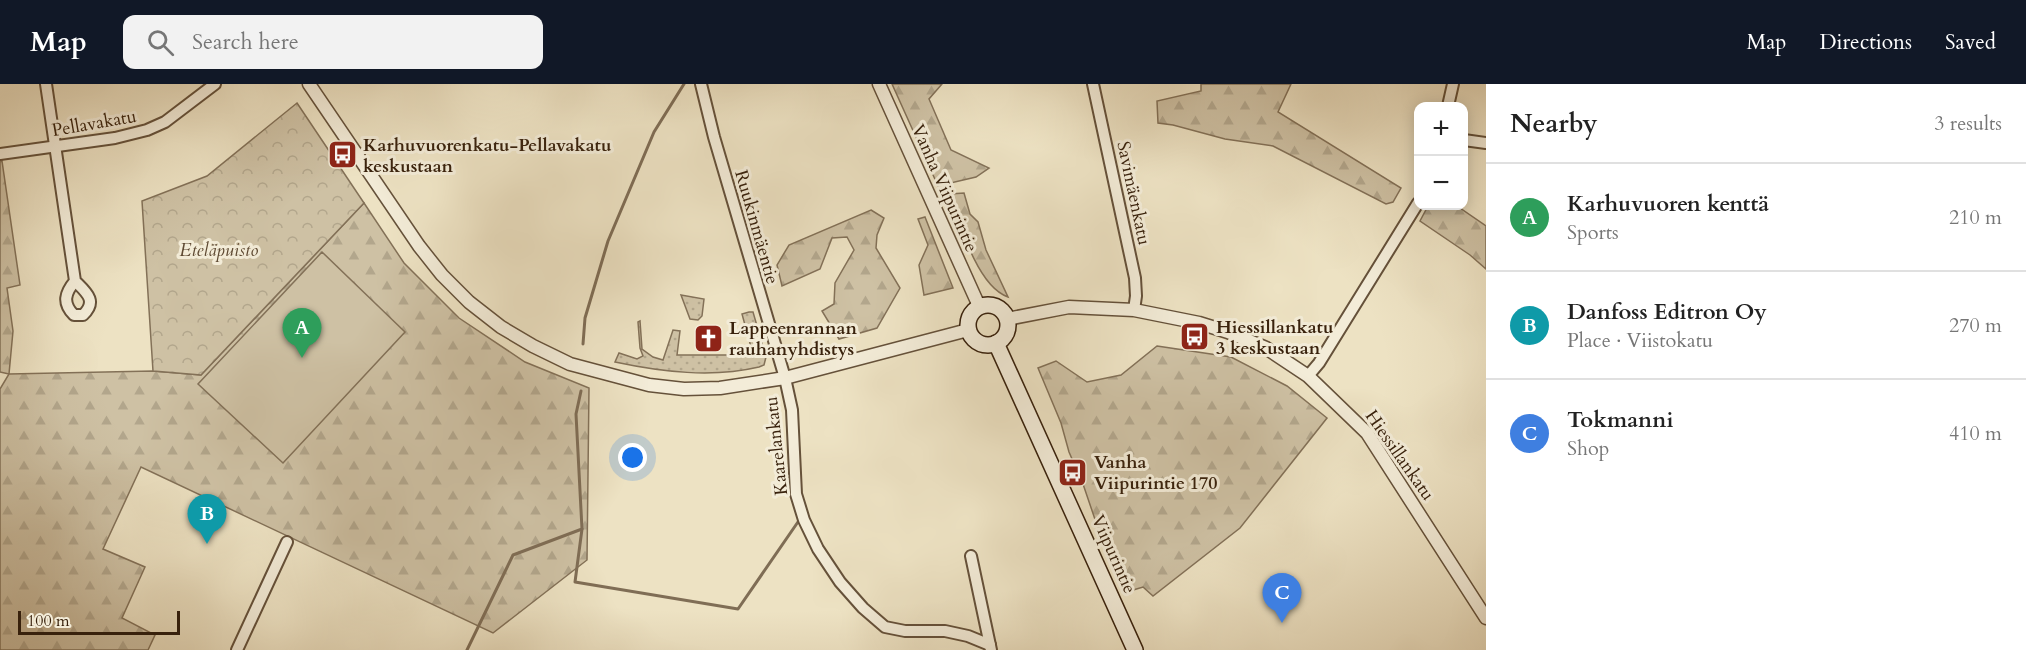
<!DOCTYPE html>
<html lang="en">
<head>
<meta charset="utf-8">
<style>
	:root { --surface:#fff; --page:#f2f2f2; --text:#222; --muted:#767676; --line:#e0e0e0; --accent:#111827 }
	body { margin:0; font-family:Cardo,serif; background:var(--page); color:var(--text) }
	.controls { position:absolute; right:18px; top:18px; display:grid; overflow:hidden; border-radius:12px; box-shadow:0 3px 15px #0003 }
	.controls button { width:54px; height:54px; display:grid; place-items:center; padding:0; border:0; border-bottom:2px solid var(--line); background:var(--surface); color:var(--text); font:30px sans-serif }
	.scale { position:absolute; left:18px; bottom:15px; width:162px; box-sizing:border-box; padding-left:6px; border:3px solid #38210c; border-top:0; font-size:16px; line-height:21px; white-space:nowrap; color:#38210c; -webkit-text-stroke:4px #f3ecd8; paint-order:stroke }
	.you { position:absolute; left:633px; top:374px; width:21px; height:21px; margin:-15px; border:4px solid #fff; border-radius:50%; background:#1a73e8; box-shadow:0 0 0 9px #1a73e833 }
	.badge { display:grid; place-items:center; width:39px; height:39px; border-radius:50%; background:var(--accent); color:#fff; font-size:20px; font-weight:700 }
	.pin { position:absolute; translate:-50% -50px; filter:drop-shadow(0 2px 3px #0008) }
	.pin::after { content:''; position:absolute; top:32px; width:21px; height:18px; background:inherit; clip-path:polygon(0 0,100% 0,50% 100%) }
	.list { margin:0; padding:0; list-style:none }
	h2 { display:flex; justify-content:space-between; align-items:center; height:78px; margin:0; padding:0 24px; font-size:26px }
	h2 small { font-size:20px; font-weight:400; color:var(--muted) }
	.list li { display:grid; grid-template-columns:39px 1fr auto; gap:18px; align-items:center; box-sizing:border-box; height:108px; padding:0 24px; border-top:2px solid var(--line) }
	.list b { display:block; font-size:22px; white-space:nowrap }
	.list p { margin:0; font-size:20px; white-space:nowrap; color:var(--muted) }
	.list em { font-size:20px; font-style:normal; color:var(--muted) }
	.icon { flex:none; width:33px; height:33px; fill:none; stroke:currentColor; stroke-width:2; stroke-linecap:round; stroke-linejoin:round }
	.map { position:relative; flex:none; width:1486px; height:566px; overflow:hidden }
	header { display:flex; align-items:center; gap:36px; box-sizing:border-box; height:84px; padding:0 30px; background:var(--accent); color:#fff }
	header strong { font-size:28px }
	nav { display:flex; gap:33px; margin-inline-start:auto; font-size:21px }
	.search { width:420px; height:54px; background:var(--page); display:flex; align-items:center; gap:15px; box-sizing:border-box; padding:0 21px; border-radius:12px; color:var(--muted); font-size:22px }
	main { display:flex }
	aside { flex:1; background:var(--surface) }
	.map>svg:first-child { display:block }
	.grass { fill:url(#grass-dots); stroke:#837158; stroke-width:1.5 }
	.forest { fill:url(#forest-firs); stroke:#837158; stroke-width:1.5 }
	.park { fill:url(#park-crowns); stroke:#837158; stroke-width:1.5 }
	.garden { fill:#cec1a4; stroke:#837158; stroke-width:1.5 }
	.lines { fill:none; stroke-linecap:round; stroke-linejoin:round }
	.stream { stroke:#7f6d55; stroke-width:3 }
	.minor-casing { stroke:#65513a; stroke-width:14 }
	.tertiary-casing { stroke:#65513a; stroke-width:15 }
	.secondary-casing { stroke:#38210c; stroke-width:18 }
	.minor { stroke:#f3ecd8; stroke-width:10 }
	.tertiary { stroke:#f3ecd8; stroke-width:12 }
	.secondary { stroke:#f3ecd8; stroke-width:15 }
	.labels { text-anchor:middle; stroke-width:6; stroke-linejoin:round; paint-order:stroke }
	.street-label { font-size:18px; fill:#38210c; stroke:#f3ecd8 }
	.poi-label { font-size:18px; font-weight:bold; fill:#38210c; stroke:#f3ecd8; text-anchor:start }
	.park-label { font-size:18px; font-style:italic; fill:#5e4932; stroke:#f3ecd8 }
</style>
</head>
<body>
<header>
<strong>Map</strong>
<div class="search"><svg class="icon" aria-label="search" viewBox="0 0 24 24"><circle cx="10" cy="10" r="6"/><path d="M15 15l6 6"/></svg>Search here</div>
<nav><a>Map</a><a>Directions</a><a>Saved</a></nav>
</header>
<main>
<div class="map">
<svg width="1486" height="566" viewBox="0 0 1486 566">
	<defs>
		<pattern id="grass-dots" width="8" height="8" patternUnits="userSpaceOnUse" patternTransform="scale(1.5)"><rect width="8" height="8" fill="#cec1a4"/><path d="M2 2h.1M6 6h.1" fill="none" stroke="#b2a68c" stroke-width="1.8" stroke-linecap="round"/></pattern>
		<pattern id="forest-firs" width="22" height="20" patternUnits="userSpaceOnUse" patternTransform="scale(1.5)"><rect width="22" height="20" fill="#cec1a4"/><path d="M5 1l3.5 6h-7zM16 11l3.5 6h-7z" fill="#b2a68c"/></pattern>
		<pattern id="park-crowns" width="20" height="18" patternUnits="userSpaceOnUse" patternTransform="scale(1.5)"><rect width="20" height="18" fill="#cec1a4"/><path d="M2 6a3 3 0 1 1 6 0M12 15a3 3 0 1 1 6 0" fill="none" stroke="#b2a68c"/></pattern>
	</defs>
	<rect width="100%" height="100%" fill="#ede2c3"/>
	<filter id="stains"><feTurbulence type="fractalNoise" baseFrequency=".00333" numOctaves="4"/><feColorMatrix values="0 0 0 0 .2 0 0 0 0 .09 0 0 0 0 .02 0 0 0 .5 -.17"/></filter>
	<radialGradient id="worn" r=".72"><stop offset=".6" stop-color="#630" stop-opacity="0"/><stop offset="1" stop-color="#630" stop-opacity=".3"/></radialGradient>
	<g class="grass">
		<polygon points="681,211 704,215 702,232 698,236 690,235"/>
		<path d="M 749,228 L 753,228 L 766,273 L 764,281 L 759,283 C 712,294 662,288 615,278 L 619,269 L 637,275 L 643,272 L 640,264 L 638,238 L 640,237 L 642,265 L 653,273 L 663,276 L 673,246 L 680,247 L 677,271 L 741,271 L 740,266 L 751,263 L 742,230 Z"/>
	</g>
	<g class="forest">
		<polygon points="892,0 942,0 929,15 951,66 989,84 976,93 938,102"/>
		<polygon points="1201,0 1291,0 1278,28 1401,104 1393,118 1386,120 1273,62 1225,55 1173,41 1158,39 1157,17 1201,7"/>
		<polygon points="2,77 20,201 7,204 13,247 9,290 153,287 201,291 364,119 404,179 459,234 525,278 589,304 587,476 493,549 141,383 103,465 145,483 122,534 155,551 148,566 0,566 0,305 9,290 0,288 0,78"/>
		<path d="M 964,109 L 970,130 L 978,138 L 986,166 L 1008,213 C 977,202 960,140 950,110 Z"/>
		<polygon points="1428,122 1457,122 1486,142 1486,185 1470,171 1420,137"/>
		<polygon points="871,126 884,134 877,151 876,164 900,204 877,244 839,255 822,227 834,220 835,199 854,166 847,153 832,154 820,185 782,202 777,181 789,161"/>
		<polygon points="925,133 953,204 924,211 919,181 928,161 918,135"/>
		<polygon points="1157,262 1231,273 1287,302 1327,334 1240,444 1153,512 1143,503 1133,506 1102,456 1083,400 1069,368 1061,339 1038,284 1056,277 1087,298 1121,291"/>
	</g>
	<polygon class="park" points="297,19 364,119 201,291 153,287 142,117 207,92"/>
	<polygon class="garden" points="322,168 405,248 283,379 198,300"/>
	<g class="lines">
		<g class="stream">
			<polyline points="583,260 585,234 608,157 654,48 684,0"/>
			<polyline points="582,445 575,498 738,525 800,435"/>
			<polyline points="467,566 513,471 582,445 576,330 581,307"/>
		</g>
		<defs>
			<g id="minor">
				<path d="M 46,0 L 75,197 C 86,208 98,217 83,231 L 74,231 C 62,219 65,209 75,197"/>
				<polyline points="701,0 714,53 785,294 792,326 796,410 804,436 818,465 840,498 863,524 885,543 905,547 945,547 968,552 990,561"/>
				<polyline points="1093,0 1135,194 1136,212 1134,226"/>
				<polyline points="1448,22 1453,0"/>
				<polyline points="1464,56 1486,59"/>
				<polyline points="0,70 115,54 147,46 165,38 215,0"/>
				<polyline points="1308,292 1319,279 1418,119"/>
				<polyline points="971,472 991,566"/>
				<polyline points="237,566 287,458"/>
			</g>
			<g id="tertiary">
				<polyline points="309,0 419,162 442,191 469,218 501,243 533,262 570,280 649,301 684,305 720,304 785,294 968,246"/>
				<polyline points="879,0 979,222"/>
				<polyline points="1007,235 1069,223 1134,226 1199,239 1228,248 1266,264 1308,292 1367,349 1486,534"/>
			</g>
			<g id="secondary">
				<circle cx="988" cy="241" r="20"/>
				<polyline points="996,259 1135,566"/>
			</g>
		</defs>
		<use href="#minor" class="minor-casing"/>
		<use href="#tertiary" class="tertiary-casing"/>
		<use href="#secondary" class="secondary-casing"/>
		<use href="#minor" class="minor"/>
		<use href="#tertiary" class="tertiary"/>
		<use href="#secondary" class="secondary"/>
	</g>
	<defs>
		<symbol id="bus-square" viewBox="-11 -11 22 22"><rect x="-9" y="-9" width="18" height="18" rx="4" fill="#8f2418" stroke="#f3ecd8"/><path d="M-5-6H5V4H4V6H2V4H-2V6H-4V4H-5ZM-3.5-4V0h7V-4ZM-3.5 1.2v1.5H-2V1.2ZM2 1.2v1.5H3.5V1.2Z" fill="#fff"/></symbol>
		<symbol id="church-square" viewBox="-11 -11 22 22"><rect x="-9" y="-9" width="18" height="18" rx="4" fill="#8f2418" stroke="#f3ecd8"/><path d="M-1.2-6h2.4v3.5h3.3v2.4h-3.3V6h-2.4V-.1h-3.3v-2.4h3.3Z" fill="#fff"/></symbol>
	</defs>
	<g fill-rule="evenodd">
		<use href="#bus-square" x="326" y="54" width="33" height="33"/>
		<use href="#bus-square" x="1178" y="236" width="33" height="33"/>
		<use href="#church-square" x="692" y="238" width="33" height="33"/>
		<use href="#bus-square" x="1056" y="372" width="33" height="33"/>
	</g>
	<g class="labels">
		<g class="street-label">
			<text transform="translate(94 39) rotate(-10)" y="6">Pellavakatu</text>
			<text transform="translate(945 104) rotate(66)" y="6">Vanha Viipurintie</text>
			<text transform="translate(1134 109) rotate(78)" y="6">Savimäenkatu</text>
			<text transform="translate(757 143) rotate(74)" y="6">Ruukinmäentie</text>
			<text transform="translate(776 362) rotate(-96)" y="6">Kaarelankatu</text>
			<text transform="translate(1400 371) rotate(55)" y="6">Hiessillankatu</text>
			<text transform="translate(1114 470) rotate(66)" y="6">Viipurintie</text>
		</g>
		<g class="poi-label">
			<text x="363" y="67">Karhuvuorenkatu-Pellavakatu<tspan x="363" dy="21">keskustaan</tspan></text>
			<text x="1216" y="249">Hiessillankatu<tspan x="1216" dy="21">3 keskustaan</tspan></text>
			<text x="729" y="250">Lappeenrannan<tspan x="729" dy="21">rauhanyhdistys</tspan></text>
			<text x="1094" y="384">Vanha<tspan x="1094" dy="21">Viipurintie 170</tspan></text>
		</g>
		<g class="park-label">
			<text x="219" y="172">Eteläpuisto</text>
		</g>
	</g>
	<rect width="100%" height="100%" filter="url(#stains)"/>
	<rect width="100%" height="100%" fill="url(#worn)"/>
</svg>
<div class="controls">
<button>+</button>
<button>−</button>
</div>
<div class="scale">100 m</div>
<div class="you"></div>
<div class="pin badge" style="left:302px;top:274px;background:#2e9e5b">A</div>
<div class="pin badge" style="left:207px;top:460px;background:#0f9aa8">B</div>
<div class="pin badge" style="left:1282px;top:539px;background:#3f7fe0">C</div>
</div>
<aside>
<h2>Nearby<small>3 results</small></h2>
<ul class="list">
<li><span class="badge" style="background:#2e9e5b">A</span><div><b>Karhuvuoren kenttä</b><p>Sports</p></div><em>210 m</em></li>
<li><span class="badge" style="background:#0f9aa8">B</span><div><b>Danfoss Editron Oy</b><p>Place · Viistokatu</p></div><em>270 m</em></li>
<li><span class="badge" style="background:#3f7fe0">C</span><div><b>Tokmanni</b><p>Shop</p></div><em>410 m</em></li>
</ul>
</aside>
</main>
</body>
</html>
